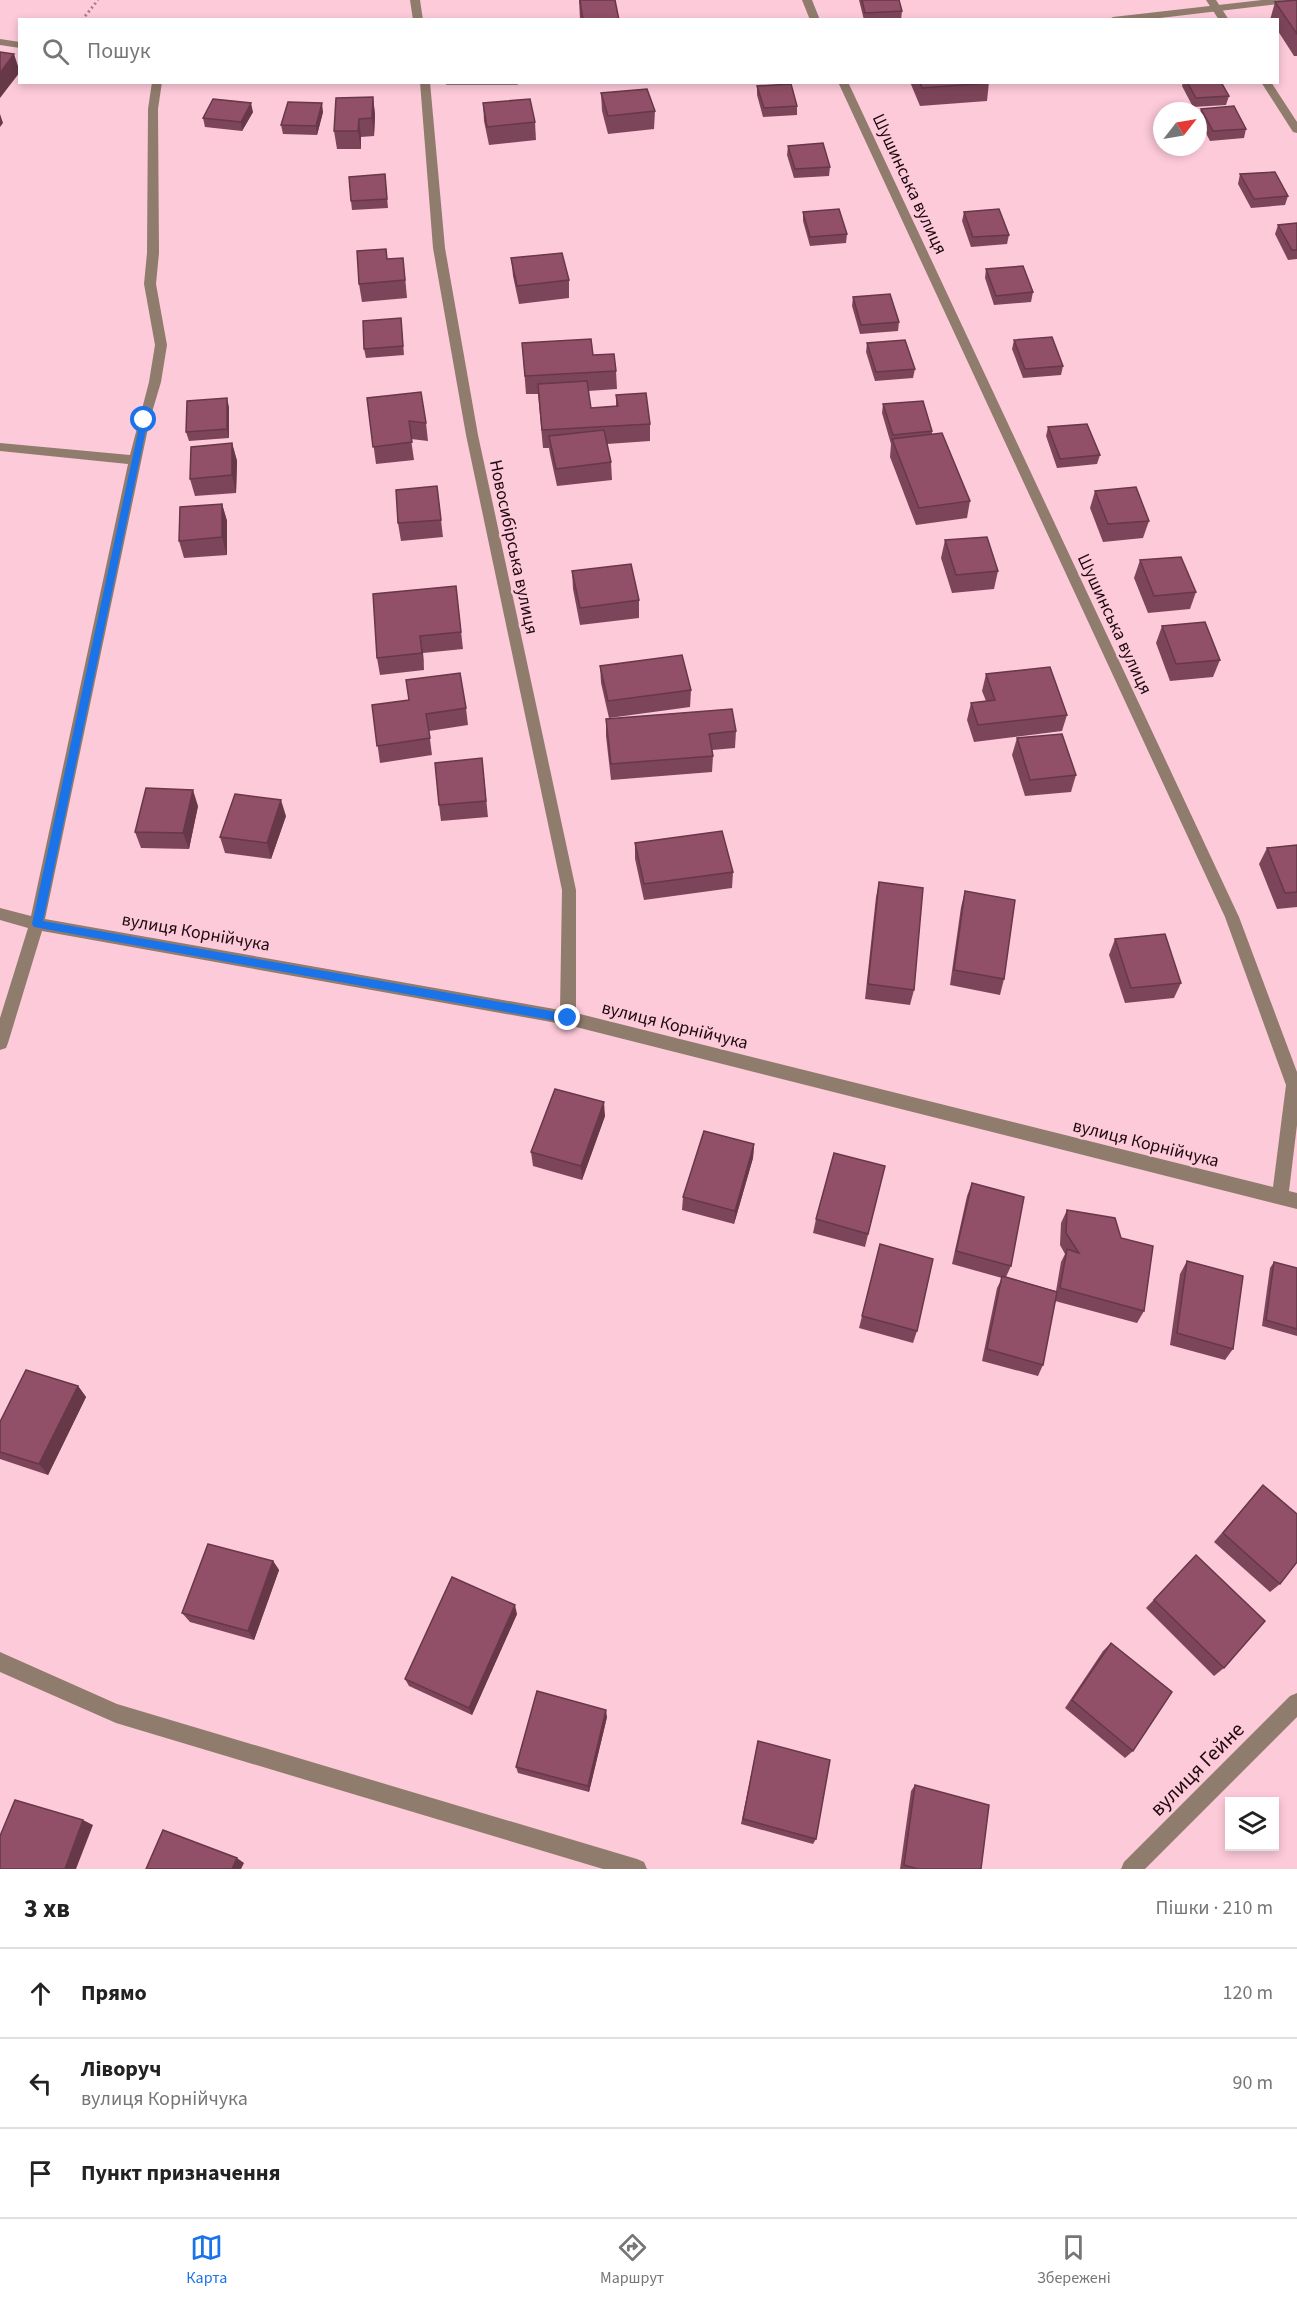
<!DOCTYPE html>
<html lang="uk">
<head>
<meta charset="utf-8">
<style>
	:root { --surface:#fff; --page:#f6f6f6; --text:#222; --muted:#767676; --line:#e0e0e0; --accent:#1a73e8 }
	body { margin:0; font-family:"Source Sans 3",sans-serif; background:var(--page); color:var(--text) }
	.controls { position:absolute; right:18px; bottom:18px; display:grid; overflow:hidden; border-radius:0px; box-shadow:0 3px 9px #0003 }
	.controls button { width:54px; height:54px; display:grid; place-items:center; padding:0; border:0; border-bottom:2px solid var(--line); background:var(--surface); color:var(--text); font:30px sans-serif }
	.compass { position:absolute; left:1153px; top:102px; width:54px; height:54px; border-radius:50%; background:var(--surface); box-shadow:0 3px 9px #0003; rotate:59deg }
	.stop { position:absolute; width:18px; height:18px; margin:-14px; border:4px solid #1a73e8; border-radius:50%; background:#fff }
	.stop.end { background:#1a73e8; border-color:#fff; box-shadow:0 2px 6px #0008 }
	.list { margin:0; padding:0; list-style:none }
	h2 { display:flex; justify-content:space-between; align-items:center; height:78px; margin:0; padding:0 24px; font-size:26px }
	h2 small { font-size:20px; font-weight:400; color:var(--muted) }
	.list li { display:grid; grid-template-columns:39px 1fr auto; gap:18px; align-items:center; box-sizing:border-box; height:90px; padding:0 24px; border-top:2px solid var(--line) }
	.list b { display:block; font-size:22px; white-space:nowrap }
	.list p { margin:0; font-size:20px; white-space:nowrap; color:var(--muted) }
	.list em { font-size:20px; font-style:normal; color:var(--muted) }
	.icon { flex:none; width:33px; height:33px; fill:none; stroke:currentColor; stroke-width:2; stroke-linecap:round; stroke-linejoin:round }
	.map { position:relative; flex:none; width:1297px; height:1869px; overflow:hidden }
	.search { position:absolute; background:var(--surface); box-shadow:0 3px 9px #0003; left:18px; right:18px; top:18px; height:66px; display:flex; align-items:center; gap:15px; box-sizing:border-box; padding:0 21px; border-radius:0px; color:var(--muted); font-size:22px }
	.sheet { height:348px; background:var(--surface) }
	nav { display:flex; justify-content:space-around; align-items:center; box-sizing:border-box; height:84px; border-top:2px solid var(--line); background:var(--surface); font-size:16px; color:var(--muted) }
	nav a { display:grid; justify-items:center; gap:3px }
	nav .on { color:var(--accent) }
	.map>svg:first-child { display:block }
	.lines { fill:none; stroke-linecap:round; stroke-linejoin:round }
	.path { stroke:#a57e8a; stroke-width:3; stroke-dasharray:2 3; stroke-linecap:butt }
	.minor { fill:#907c6c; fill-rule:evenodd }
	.tertiary { fill:#907c6c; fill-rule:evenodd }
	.wall { fill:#7d4559 }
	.shaded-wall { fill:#663848 }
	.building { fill:#915067; stroke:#663848; stroke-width:1.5 }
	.route { fill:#1a73e8 }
	.labels { text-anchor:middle; stroke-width:5; stroke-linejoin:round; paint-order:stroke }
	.street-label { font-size:18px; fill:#1e0911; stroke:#fdcada }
	.near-street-label { font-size:21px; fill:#1e0911; stroke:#fdcada }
</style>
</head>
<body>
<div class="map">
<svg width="1297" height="1869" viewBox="0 0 1297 1869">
	<rect width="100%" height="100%" fill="#fdcada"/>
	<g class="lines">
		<polyline class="path" points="82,20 98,0"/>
		<g class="minor">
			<polygon points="410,0 420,0 423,20 413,20"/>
			<polygon points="802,0 812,0 820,20 810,20"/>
			<polygon points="1206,0 1216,0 1229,20 1219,20"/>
			<polygon points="152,82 162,82 158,109 159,253 156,284 167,345 161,382 150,419 45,919 560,1010 562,890 466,435 433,248 420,82 430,82 445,248 478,435 576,890 576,1013 1273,1187 1286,1085 1225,917 838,82 848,82 1239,917 1297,1072 1297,1125 1289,1191 1297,1193 1297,1209 568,1025 42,931 8,1043 6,1048 0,1050 0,1018 28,928 0,920 0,908 31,916 128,464 0,451 0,443 130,455 149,382 155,345 144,284 147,253 148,109"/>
			<polygon points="1261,82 1271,82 1297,122 1297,133 1293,132"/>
			<polygon points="0,1652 117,1704 637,1859 644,1862 647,1869 603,1869 116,1723 0,1672"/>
			<polygon points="1297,1693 1297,1717 1145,1869 1121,1869 1124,1862 1290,1696"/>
		</g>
		<g class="tertiary">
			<polygon points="1262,0 1292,0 1287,3 1143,20 1108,20 1113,17"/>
			<polygon points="0,39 20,42 20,48 0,45"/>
			<polygon points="442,82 522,82 517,85 447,85"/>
		</g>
	</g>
	<g class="wall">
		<polygon points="579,0 619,20 580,20"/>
		<polygon points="859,0 899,0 902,11 901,20 864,20"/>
		<polygon points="1297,0 1297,56 1294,56 1278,31 1278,20 1270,20 1275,2"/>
		<polygon points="910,82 989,82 987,101 920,106"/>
		<polygon points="1183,82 1221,82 1229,96 1226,105 1193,107 1182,86"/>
		<polygon points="757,86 797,106 797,115 763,117 757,95"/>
		<polygon points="601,93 655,111 654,129 608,134 602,111"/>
		<polygon points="373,97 375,115 374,136 361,137 361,149 337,149 334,131"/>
		<polygon points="483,103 535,122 536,140 489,145 484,121"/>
		<polygon points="1201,109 1246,129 1244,138 1210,141 1198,118"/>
		<polygon points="253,112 242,131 205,127 203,118"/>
		<polygon points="323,112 317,135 283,134 281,125"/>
		<polygon points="788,146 830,167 829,176 794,178 787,155"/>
		<polygon points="385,174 388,208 352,210 351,201"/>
		<polygon points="1240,174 1288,196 1285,205 1251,208 1238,184"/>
		<polygon points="803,212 847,234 846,243 810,246 803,221"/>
		<polygon points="964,212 1009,235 1007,244 971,247 962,221"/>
		<polygon points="1297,223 1297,259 1288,260 1275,234 1278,225"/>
		<polygon points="511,258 569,280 569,298 519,304 513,276"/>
		<polygon points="388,259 405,276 407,298 362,302 359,284"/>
		<polygon points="986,269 1033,292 1031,302 994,305 985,278"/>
		<polygon points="853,297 899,322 898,331 860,334 852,306"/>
		<polygon points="401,318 404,355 366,358 364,349"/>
		<polygon points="1014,340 1063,366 1061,375 1023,378 1012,349"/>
		<polygon points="522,343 593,355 616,371 617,389 588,391 591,408 616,406 616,395 650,424 650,441 607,444 611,462 612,480 557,486 550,454 549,448 543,448 538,394 526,394"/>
		<polygon points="867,343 915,369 913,378 875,381 866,352"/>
		<polygon points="367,398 426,423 428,441 411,439 414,460 376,464"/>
		<polygon points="883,404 932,431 932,434 970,501 967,518 916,525 890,457 891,444 882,413"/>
		<polygon points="229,407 229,438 189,441 186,432"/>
		<polygon points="1048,427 1100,455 1097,464 1057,468 1046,436"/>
		<polygon points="232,443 237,461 236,493 195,496 190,479"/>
		<polygon points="437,486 443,537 401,541 398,523"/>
		<polygon points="1095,491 1149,521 1143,538 1103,542 1090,508"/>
		<polygon points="222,504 227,521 227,555 184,558 179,541"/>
		<polygon points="945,540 998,571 994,589 952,593 941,558"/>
		<polygon points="1140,560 1196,592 1190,609 1148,613 1134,578"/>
		<polygon points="572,571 639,600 639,618 580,625 573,589"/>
		<polygon points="456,586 463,649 423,653 424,670 380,675 377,658"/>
		<polygon points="1162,626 1220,660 1213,677 1170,681 1156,643"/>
		<polygon points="600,666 691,690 690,707 609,718 601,683"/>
		<polygon points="986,674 1067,715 1062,731 974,742 967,720 971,703 986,701 982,691"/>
		<polygon points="372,705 466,708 468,725 429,731 432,755 380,763"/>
		<polygon points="606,719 736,731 735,748 712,750 713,756 712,772 611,780 606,736"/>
		<polygon points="1017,738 1076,775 1071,792 1025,796 1012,755"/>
		<polygon points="482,758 488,817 441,821 439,805"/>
		<polygon points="198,806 189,849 141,848 135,832"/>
		<polygon points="286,816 271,859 225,853 220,837"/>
		<polygon points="635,843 733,872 732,888 644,900 635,859"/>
		<polygon points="1297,845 1297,907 1277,909 1259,864 1267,848"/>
		<polygon points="879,882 914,990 910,1005 865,999 876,897"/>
		<polygon points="965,891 1004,979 1000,995 950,985 961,907"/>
		<polygon points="1115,939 1181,983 1174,998 1125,1003 1109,955"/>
		<polygon points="605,1116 582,1180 533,1166 531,1152"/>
		<polygon points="754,1144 753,1158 734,1224 682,1210 683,1197"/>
		<polygon points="885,1166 865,1247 813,1233 816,1219"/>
		<polygon points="972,1183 1011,1266 1006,1277 1056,1291 1061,1262 1065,1254 1060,1245 1061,1223 1067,1210 1121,1238 1144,1311 1137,1323 1055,1301 1043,1365 1038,1376 982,1361 997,1288 1002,1278 952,1264 967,1196"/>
		<polygon points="880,1244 917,1331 913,1343 859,1328"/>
		<polygon points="1187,1261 1233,1349 1225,1360 1170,1345 1180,1274"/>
		<polygon points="1274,1262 1297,1268 1297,1336 1262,1326 1270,1268"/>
		<polygon points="78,1386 86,1397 48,1475 0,1459 0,1422"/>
		<polygon points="1263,1485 1280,1584 1270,1592 1214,1542"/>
		<polygon points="1196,1555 1224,1668 1214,1676 1146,1608"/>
		<polygon points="273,1561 279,1570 254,1640 190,1622 182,1613"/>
		<polygon points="517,1614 472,1715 409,1686 405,1679"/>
		<polygon points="1111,1643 1133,1751 1125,1758 1065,1708 1103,1651"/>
		<polygon points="607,1717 589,1792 518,1773 516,1767"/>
		<polygon points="758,1741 816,1839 813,1844 741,1824"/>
		<polygon points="915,1785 981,1869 900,1869 911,1791"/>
	</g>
	<g class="shaded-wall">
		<polygon points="14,54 20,72 0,98 0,73"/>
		<polygon points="373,97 375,115 374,136 372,118"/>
		<polygon points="251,103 253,112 242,131 241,122"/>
		<polygon points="322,103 323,112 317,135 316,126"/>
		<polygon points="0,114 3,123 0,127"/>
		<polygon points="359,119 361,137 361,149 358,131"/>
		<polygon points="227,398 229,407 229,438 227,429"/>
		<polygon points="232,443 237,461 236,493 232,475"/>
		<polygon points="222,504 227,521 227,555 222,537"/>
		<polygon points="420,636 423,653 424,670"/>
		<polygon points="193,790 198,806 189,849 183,833"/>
		<polygon points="281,800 286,816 271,859 267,843"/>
		<polygon points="604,1102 605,1116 582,1180 581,1166"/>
		<polygon points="754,1144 753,1158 734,1224 735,1211"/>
		<polygon points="78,1386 86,1397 48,1475 39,1464"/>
		<polygon points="273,1561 279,1570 254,1640 248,1631"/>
		<polygon points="515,1605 517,1614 472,1715 469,1708"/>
		<polygon points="606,1710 607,1717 589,1792 588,1786"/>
		<polygon points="83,1820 93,1825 76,1869 65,1869"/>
		<polygon points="237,1858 244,1863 241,1869 232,1869"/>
	</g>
	<g class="building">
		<polygon points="580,0 615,0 619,20 583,20"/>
		<polygon points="862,0 899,0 902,11 865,13"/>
		<polygon points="1297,0 1297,34 1275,2"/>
		<polygon points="0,52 14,54 0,73"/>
		<polygon points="920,82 989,82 990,83 922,88"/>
		<polygon points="1187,82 1221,82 1229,96 1196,98"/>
		<polygon points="791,84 797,106 764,108 757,86"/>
		<polygon points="647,89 655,111 608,116 601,93"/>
		<polygon points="373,97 372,118 359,119 358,131 334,131 336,98"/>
		<polygon points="213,99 251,103 241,122 203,118"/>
		<polygon points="530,99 535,122 487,127 483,103"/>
		<polygon points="288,102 322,103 316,126 281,125"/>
		<polygon points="1234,106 1246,129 1213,131 1201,109"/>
		<polygon points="823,143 830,167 795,169 788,146"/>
		<polygon points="1275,172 1288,196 1254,199 1240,174"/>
		<polygon points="385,174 387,199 351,201 349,177"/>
		<polygon points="839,209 847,234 810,237 803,212"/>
		<polygon points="999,209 1009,235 973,237 964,212"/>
		<polygon points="1297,223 1297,250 1292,250 1278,225"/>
		<polygon points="386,249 387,259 403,258 405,280 359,284 357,251"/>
		<polygon points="562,253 569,280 517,286 511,258"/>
		<polygon points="1023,266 1033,292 996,296 986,269"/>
		<polygon points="890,294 899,322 861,325 853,297"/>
		<polygon points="401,318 403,346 364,349 363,321"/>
		<polygon points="1052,337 1063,366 1025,369 1014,340"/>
		<polygon points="591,339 593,355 614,354 616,371 525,376 522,343"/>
		<polygon points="905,340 915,369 876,372 867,343"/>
		<polygon points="587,381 591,408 618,406 616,395 646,393 650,424 542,430 538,384"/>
		<polygon points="421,392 426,423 409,421 412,442 373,447 367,398"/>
		<polygon points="227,398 227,429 186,432 187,401"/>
		<polygon points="923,401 932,431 893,435 883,404"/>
		<polygon points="1087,424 1100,455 1060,459 1048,427"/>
		<polygon points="604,430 611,462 556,469 549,436"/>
		<polygon points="942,433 970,501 919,508 892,439"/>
		<polygon points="232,443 232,475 190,479 191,447"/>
		<polygon points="437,486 441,520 398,523 396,490"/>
		<polygon points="1136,487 1149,521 1108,524 1095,491"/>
		<polygon points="222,504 222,537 179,541 180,507"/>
		<polygon points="987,537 998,571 956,575 945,540"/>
		<polygon points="1181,557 1196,592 1154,596 1140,560"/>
		<polygon points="631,564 639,600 580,608 572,571"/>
		<polygon points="456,586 461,632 420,636 422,653 377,658 373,594"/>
		<polygon points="1205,622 1220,660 1176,664 1162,626"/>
		<polygon points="682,655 691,690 608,701 600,666"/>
		<polygon points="1050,667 1067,715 978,725 971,703 995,700 986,674"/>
		<polygon points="460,673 466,708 426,714 430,738 377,746 372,705 409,700 406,680"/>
		<polygon points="732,709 736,731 709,734 713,756 611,764 606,719"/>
		<polygon points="1062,734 1076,775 1030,780 1017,738"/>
		<polygon points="482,758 486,801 439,805 435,763"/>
		<polygon points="146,788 193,790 183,833 135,832"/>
		<polygon points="235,794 281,800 267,843 220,837"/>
		<polygon points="722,831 733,872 644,884 635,843"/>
		<polygon points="1297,845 1297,892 1285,893 1267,848"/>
		<polygon points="879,882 923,888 914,990 868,984"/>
		<polygon points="965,891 1015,900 1004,979 954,970"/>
		<polygon points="1165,934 1181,983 1131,988 1115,939"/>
		<polygon points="555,1089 604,1102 581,1166 531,1152"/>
		<polygon points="704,1131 754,1144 735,1211 683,1197"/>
		<polygon points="834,1153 885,1166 868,1234 816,1219"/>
		<polygon points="972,1183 1024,1197 1011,1266 956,1251"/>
		<polygon points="1067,1210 1115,1218 1121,1238 1153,1246 1144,1311 1060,1288 1067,1249 1079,1253 1066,1233"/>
		<polygon points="880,1244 933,1259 917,1331 862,1316"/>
		<polygon points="1187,1261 1243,1276 1233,1349 1177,1333"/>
		<polygon points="1274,1262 1297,1268 1297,1329 1266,1320"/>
		<polygon points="1002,1276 1057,1292 1043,1365 987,1349"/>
		<polygon points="26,1370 78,1386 39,1464 0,1452 0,1422"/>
		<polygon points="1263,1485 1297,1514 1297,1562 1280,1584 1223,1533"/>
		<polygon points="208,1544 273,1561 248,1631 182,1613"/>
		<polygon points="1196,1555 1265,1621 1224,1668 1154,1600"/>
		<polygon points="452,1577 515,1605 469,1708 405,1679"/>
		<polygon points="1111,1643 1172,1692 1133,1751 1072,1700"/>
		<polygon points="537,1691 606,1710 588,1786 516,1767"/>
		<polygon points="758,1741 830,1760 816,1839 743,1819"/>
		<polygon points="915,1785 989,1805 981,1869 918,1869 904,1865"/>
		<polygon points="15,1800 83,1820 65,1869 0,1869 0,1836"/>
		<polygon points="163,1830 237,1858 232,1869 146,1869"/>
	</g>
	<polygon class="route" points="141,418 148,420 43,921 568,1014 571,1015 571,1021 568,1023 34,927 32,924"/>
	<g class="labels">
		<g class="street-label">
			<text transform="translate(910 184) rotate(65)" y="6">Шушинська вулиця</text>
			<text transform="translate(514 547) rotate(78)" y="6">Новосибірська вулиця</text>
			<text transform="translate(1115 624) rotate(65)" y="6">Шушинська вулиця</text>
			<text transform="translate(196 932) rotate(10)" y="6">вулиця Корнійчука</text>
			<text transform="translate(675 1025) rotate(14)" y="6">вулиця Корнійчука</text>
			<text transform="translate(1146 1143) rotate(14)" y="6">вулиця Корнійчука</text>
		</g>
		<g class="near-street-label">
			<text transform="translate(1197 1769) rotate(-45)" y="7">вулиця Гейне</text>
		</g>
	</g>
</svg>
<div class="controls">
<button><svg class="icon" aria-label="layers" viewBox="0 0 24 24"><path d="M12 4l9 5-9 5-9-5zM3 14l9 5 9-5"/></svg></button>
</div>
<svg class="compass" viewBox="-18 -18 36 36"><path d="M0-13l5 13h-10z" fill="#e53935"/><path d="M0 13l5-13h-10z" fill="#767676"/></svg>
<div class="stop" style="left:144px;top:420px"></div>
<div class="stop end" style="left:568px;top:1018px"></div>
<div class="search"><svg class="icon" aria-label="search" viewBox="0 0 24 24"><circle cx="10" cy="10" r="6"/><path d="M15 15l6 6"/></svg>Пошук</div>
</div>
<section class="sheet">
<h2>3 хв<small>Пішки · 210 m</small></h2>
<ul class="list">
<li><svg class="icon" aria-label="ahead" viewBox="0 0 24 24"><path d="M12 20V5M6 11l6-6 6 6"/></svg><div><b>Прямо</b></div><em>120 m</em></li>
<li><svg class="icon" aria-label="left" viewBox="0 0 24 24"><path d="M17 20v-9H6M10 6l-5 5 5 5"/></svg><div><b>Ліворуч</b><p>вулиця Корнійчука</p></div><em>90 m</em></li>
<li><svg class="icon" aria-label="arrive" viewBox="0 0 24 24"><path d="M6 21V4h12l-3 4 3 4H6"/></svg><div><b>Пункт призначення</b></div></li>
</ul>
</section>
<nav>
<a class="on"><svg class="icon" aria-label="map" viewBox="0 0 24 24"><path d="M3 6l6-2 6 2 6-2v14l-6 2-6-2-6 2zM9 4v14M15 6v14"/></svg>Карта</a>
<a><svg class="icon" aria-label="directions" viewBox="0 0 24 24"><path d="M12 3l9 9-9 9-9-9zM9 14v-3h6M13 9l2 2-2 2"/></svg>Маршрут</a>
<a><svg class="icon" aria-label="saved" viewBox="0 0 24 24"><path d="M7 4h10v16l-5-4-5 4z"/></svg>Збережені</a>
</nav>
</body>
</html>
